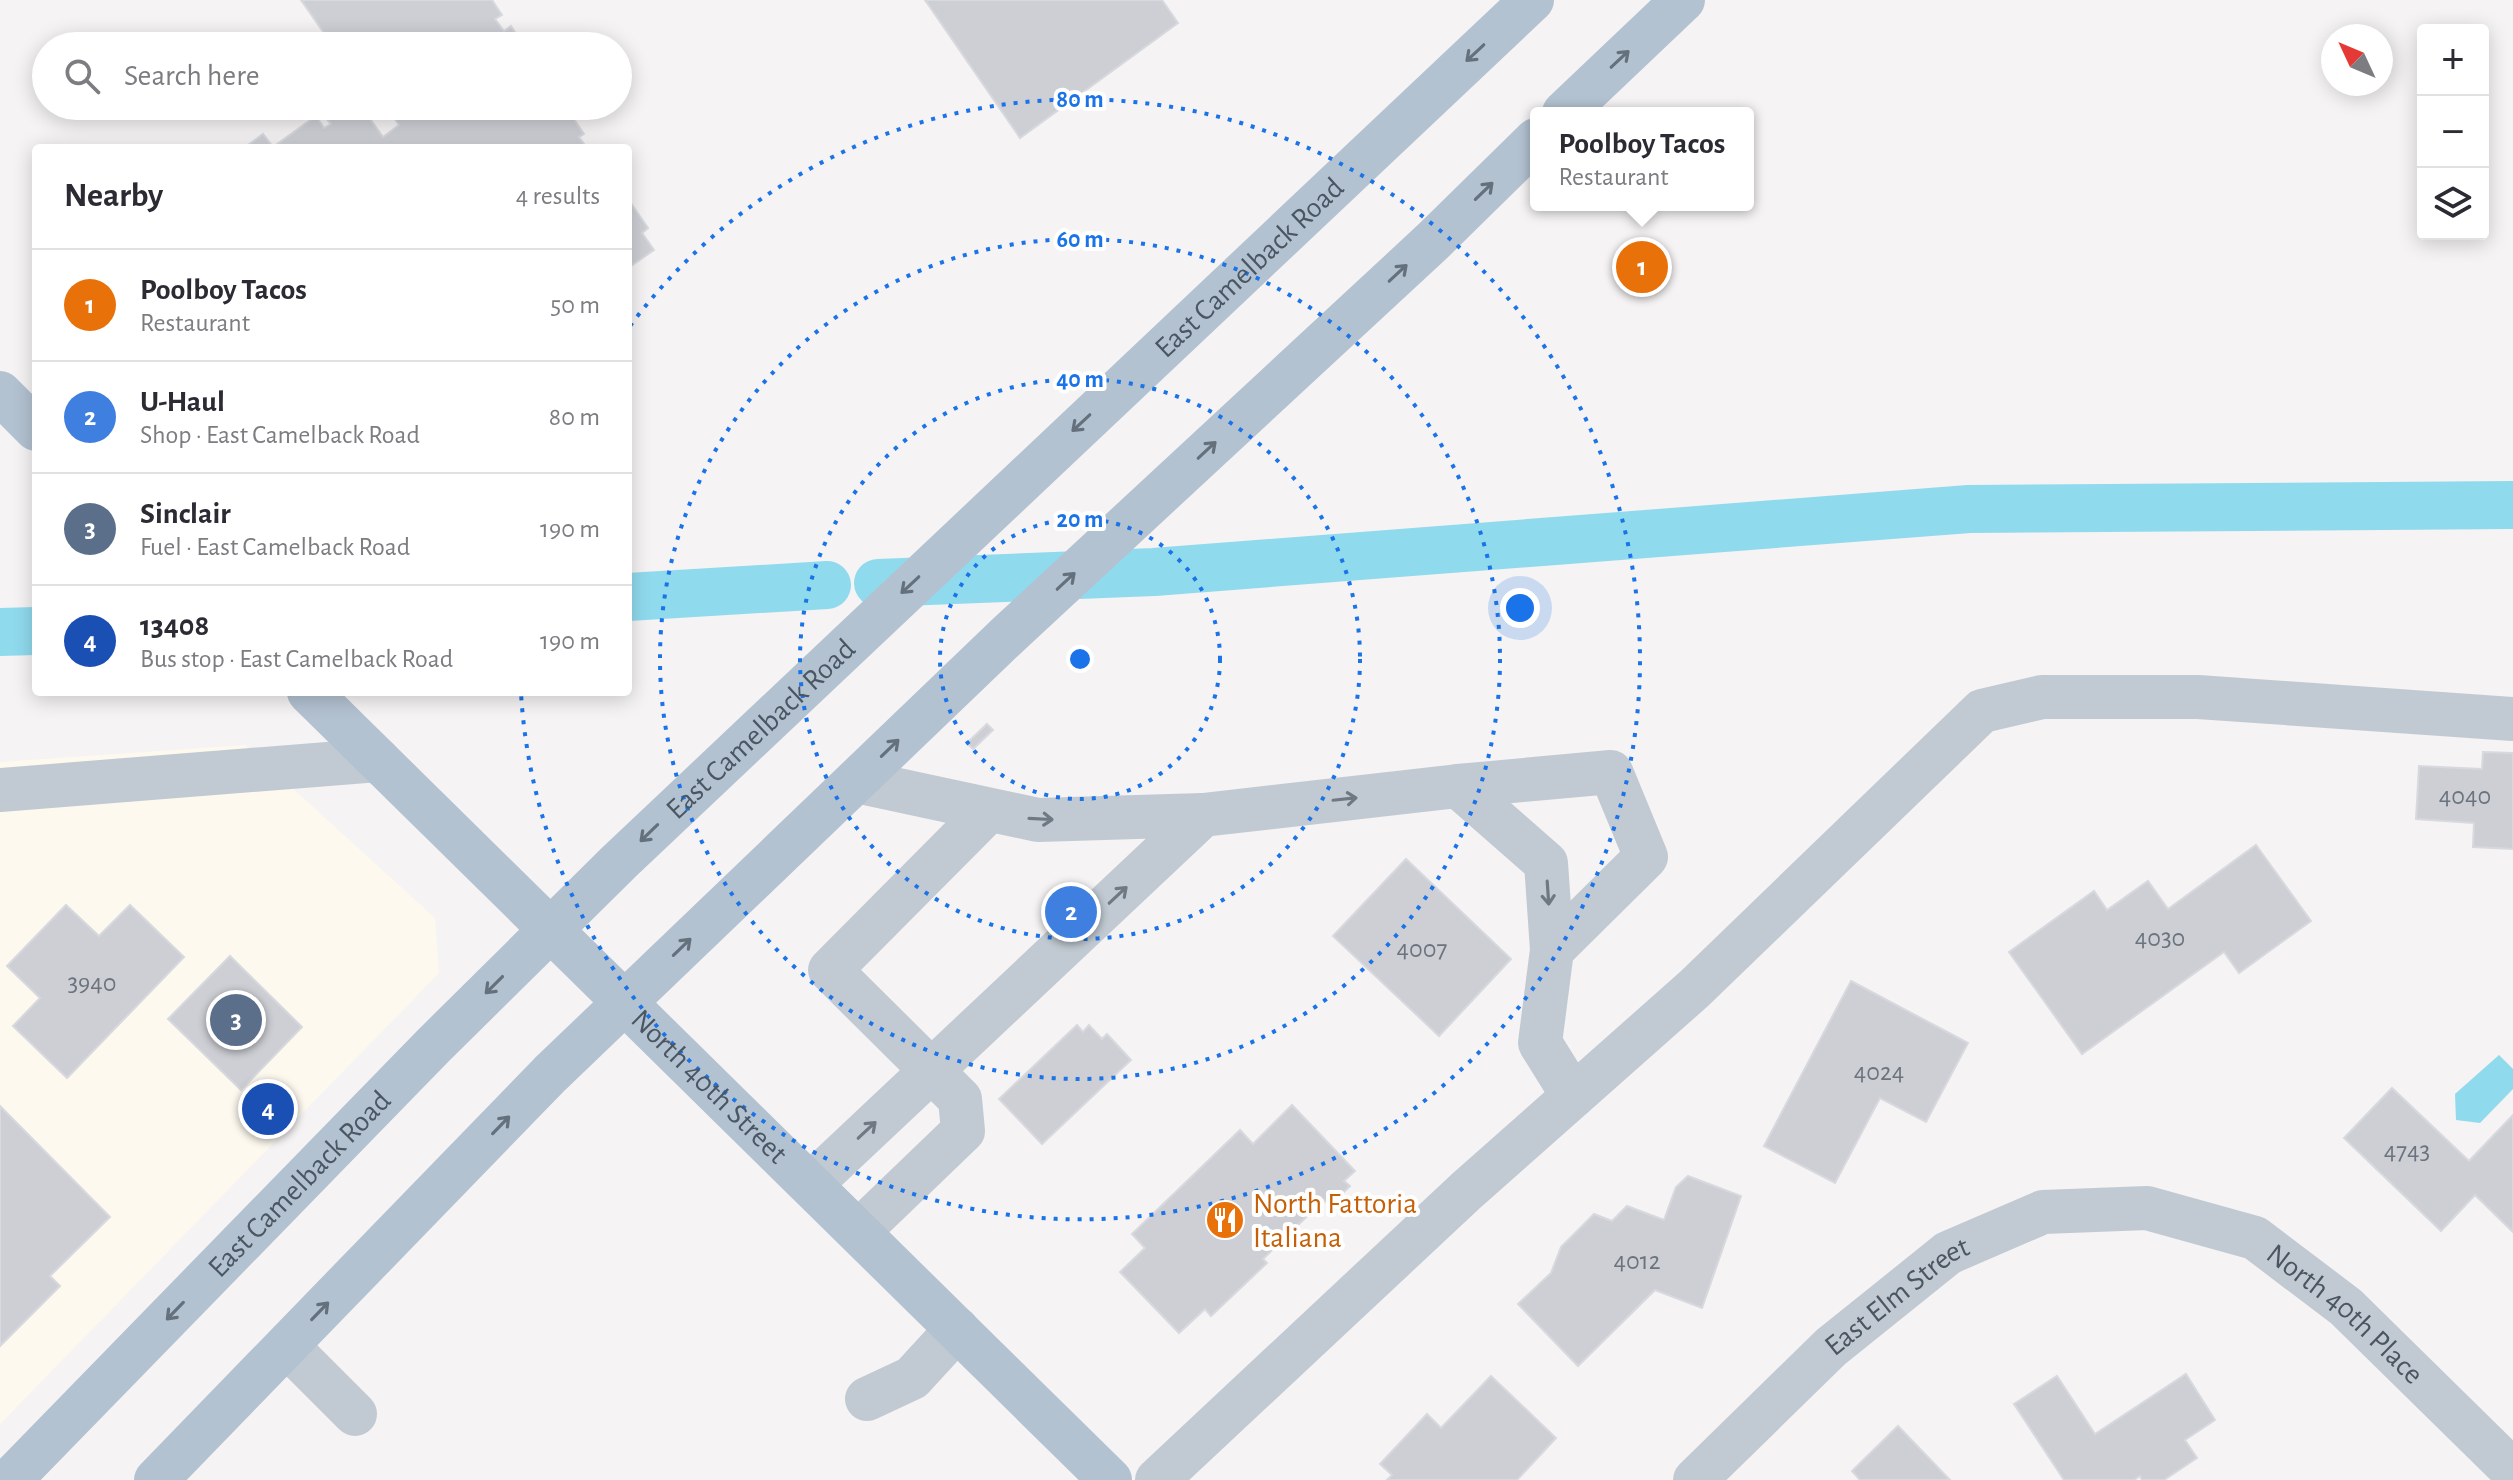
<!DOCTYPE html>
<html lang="en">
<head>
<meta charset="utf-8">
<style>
	:root { --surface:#fff; --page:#f2f2f3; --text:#2b2b33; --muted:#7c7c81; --line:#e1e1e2; --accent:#1a73e8 }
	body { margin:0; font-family:"Alegreya Sans",sans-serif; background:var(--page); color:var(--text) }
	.controls { position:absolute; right:24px; top:24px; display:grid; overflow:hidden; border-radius:8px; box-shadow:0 4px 20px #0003 }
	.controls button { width:72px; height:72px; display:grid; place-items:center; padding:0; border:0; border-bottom:2px solid var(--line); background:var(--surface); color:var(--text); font:40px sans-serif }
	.compass { position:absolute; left:2321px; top:24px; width:72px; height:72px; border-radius:50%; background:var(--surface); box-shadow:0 4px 20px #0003; rotate:314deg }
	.you { position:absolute; left:1520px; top:608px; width:28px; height:28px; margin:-20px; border:6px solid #fff; border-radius:50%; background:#1a73e8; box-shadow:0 0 0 12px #1a73e833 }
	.badge { display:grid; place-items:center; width:52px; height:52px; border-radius:50%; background:var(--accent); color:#fff; font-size:26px; font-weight:700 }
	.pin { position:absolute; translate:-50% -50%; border:4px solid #fff; box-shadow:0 2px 8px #0006 }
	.popup { position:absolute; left:1530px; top:107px; width:224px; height:104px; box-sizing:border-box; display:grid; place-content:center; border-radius:8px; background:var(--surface); filter:drop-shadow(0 2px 6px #0005); font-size:26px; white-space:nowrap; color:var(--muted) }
	.popup b { font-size:30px; color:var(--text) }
	.popup::after { content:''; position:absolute; left:50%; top:100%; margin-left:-16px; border:16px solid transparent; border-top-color:var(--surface) }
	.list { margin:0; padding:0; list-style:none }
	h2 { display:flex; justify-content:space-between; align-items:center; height:104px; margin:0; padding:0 32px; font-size:34px }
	h2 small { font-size:26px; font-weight:400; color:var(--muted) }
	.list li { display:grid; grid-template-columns:52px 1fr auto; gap:24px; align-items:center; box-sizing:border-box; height:112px; padding:0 32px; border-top:2px solid var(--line) }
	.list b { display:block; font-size:30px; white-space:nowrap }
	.list p { margin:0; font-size:26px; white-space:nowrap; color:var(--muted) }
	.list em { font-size:26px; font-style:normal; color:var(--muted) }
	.icon { flex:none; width:44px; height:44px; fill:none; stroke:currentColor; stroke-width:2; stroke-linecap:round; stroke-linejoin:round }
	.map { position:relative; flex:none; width:2513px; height:1480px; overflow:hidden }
	.search { position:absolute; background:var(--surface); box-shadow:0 4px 20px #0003; left:32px; top:32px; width:600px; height:88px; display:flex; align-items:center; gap:20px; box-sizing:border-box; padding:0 28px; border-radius:44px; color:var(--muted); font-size:30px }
	.panel { position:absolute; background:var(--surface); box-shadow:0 4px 20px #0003; left:32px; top:144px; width:600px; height:552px; border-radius:8px }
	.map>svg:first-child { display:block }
	.commercial { fill:#fdf9ef }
	.water { fill:#90daee }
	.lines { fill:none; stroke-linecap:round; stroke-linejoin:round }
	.canal { stroke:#90daee; stroke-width:48 }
	.building { fill:#cdcfd5; stroke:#d7d9de; stroke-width:2 }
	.minor { stroke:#c1cad2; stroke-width:44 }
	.major { stroke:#b3c2d1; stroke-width:44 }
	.oneway { stroke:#64717d }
	.oneway2 { stroke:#6e7983 }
	.ring { fill:none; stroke:#1a73e8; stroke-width:4; stroke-dasharray:4 8 }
	.labels { text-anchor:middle; stroke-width:8; stroke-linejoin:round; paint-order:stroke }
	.number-label { font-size:26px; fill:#6b747e }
	.street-label { font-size:30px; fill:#4a5661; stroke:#fff }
	.food-label { font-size:30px; fill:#c56008; stroke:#fff; text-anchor:start }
	.centre { fill:#1a73e8; stroke:#fff; stroke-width:4 }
	.ring-label { font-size:24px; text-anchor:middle; font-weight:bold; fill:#1a73e8; stroke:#fff; stroke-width:8; stroke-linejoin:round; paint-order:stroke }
</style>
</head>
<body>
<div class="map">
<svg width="2513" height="1480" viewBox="0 0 2513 1480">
	<rect width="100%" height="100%" fill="#f5f3f3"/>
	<polygon class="commercial" points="245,745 435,918 439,973 0,1424 0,762"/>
	<polygon class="water" points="2499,1055 2513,1069 2513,1089 2480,1123 2456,1120 2455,1094"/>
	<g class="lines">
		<g class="canal">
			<polyline points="878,583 1154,572 1969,509 2513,505"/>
			<polyline points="628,597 827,585"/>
			<polyline points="0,632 36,631"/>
		</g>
	</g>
	<g class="building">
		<polygon points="301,0 492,0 502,15 495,19 504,31 511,26 524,46 333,46"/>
		<polygon points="925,0 1162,0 1178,23 1020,138"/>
		<polygon points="354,106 361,106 383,137 399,125 386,106 565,106 584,134 579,137 587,148 244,148 263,134 273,147 316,116 324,128 331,124 326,118 341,107 345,112"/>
		<polygon points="628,199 648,228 642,233 654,250 628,268"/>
		<polygon points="987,724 993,730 973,749 967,743"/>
		<polygon points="2483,752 2513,753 2513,849 2473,847 2474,823 2416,819 2419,766 2482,769"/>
		<polygon points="2256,845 2311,921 2239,973 2224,952 2082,1054 2009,952 2094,891 2107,910 2148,881 2168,909"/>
		<polygon points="1406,859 1511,959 1439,1036 1333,936"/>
		<polygon points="66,905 99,936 130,905 184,957 67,1078 13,1026 40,998 7,966"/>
		<polygon points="230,956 302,1027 241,1090 168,1019"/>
		<polygon points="1851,981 1968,1043 1926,1122 1880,1098 1835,1183 1764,1146"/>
		<polygon points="1077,1025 1083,1032 1089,1025 1102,1039 1107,1034 1131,1060 1042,1144 999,1099"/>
		<polygon points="2392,1088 2469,1161 2513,1115 2513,1232 2475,1195 2441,1231 2344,1138"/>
		<polygon points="275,1094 284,1102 270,1118 256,1115"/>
		<polygon points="1292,1105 1355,1171 1344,1181 1350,1186 1330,1206 1324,1200 1263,1259 1267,1263 1211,1316 1205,1309 1179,1333 1120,1272 1145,1248 1132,1234 1240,1130 1253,1144"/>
		<polygon points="0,1106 110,1217 50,1276 60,1286 0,1346"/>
		<polygon points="1688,1176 1741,1196 1702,1308 1655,1290 1578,1366 1518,1304 1551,1273 1561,1247 1594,1214 1612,1221 1627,1206 1664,1220 1676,1187"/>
		<polygon points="2186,1374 2215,1420 2185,1440 2197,1458 2164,1480 2142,1480 2140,1476 2134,1480 2064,1480 2014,1404 2057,1376 2095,1434"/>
		<polygon points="1491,1376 1556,1438 1517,1480 1387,1480 1392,1475 1380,1464 1427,1414 1441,1428"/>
		<polygon points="1898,1426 1950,1480 1860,1480 1852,1471"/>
	</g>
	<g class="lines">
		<g class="minor">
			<polyline points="856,781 1038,820 1203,815"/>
			<polyline points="1458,786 1611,772 1646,857 1552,950"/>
			<polyline points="0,790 378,760"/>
			<polyline points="811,1184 1203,815 1458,786 1546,863 1552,950 1540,1043 1573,1096"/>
			<polyline points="859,1231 963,1131 960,1099 830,970 989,810"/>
			<polyline points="287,1346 355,1414"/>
			<polyline points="867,1399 912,1378 957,1329"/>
			<polyline points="1157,1480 1466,1191 1694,989 1982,711 2042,697 2198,697 2513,719"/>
			<path id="s1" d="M 1695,1480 L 1831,1347 L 1948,1253 L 2043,1212 L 2147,1208 L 2255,1238 L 2346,1307 L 2513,1471"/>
		</g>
		<g class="major">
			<polyline points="1564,113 1683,0"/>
			<polyline points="0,393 36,429"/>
			<path id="s2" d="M 309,692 L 1110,1480"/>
			<path id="s3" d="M 10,1480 L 433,1046 L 619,862 L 1532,0"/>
			<polyline points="156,1480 550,1074 1009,634 1433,241 1536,140"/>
		</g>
	</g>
	<defs><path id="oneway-shaft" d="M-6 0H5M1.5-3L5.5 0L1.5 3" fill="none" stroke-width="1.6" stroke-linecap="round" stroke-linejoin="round" transform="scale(2)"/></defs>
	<g class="oneway">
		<use href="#oneway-shaft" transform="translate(1475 53) rotate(137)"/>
		<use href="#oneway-shaft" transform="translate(1620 59) rotate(-43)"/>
		<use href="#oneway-shaft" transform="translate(1484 191) rotate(-44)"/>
		<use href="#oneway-shaft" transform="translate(1398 273) rotate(-43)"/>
		<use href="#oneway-shaft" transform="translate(1081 423) rotate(137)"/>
		<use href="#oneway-shaft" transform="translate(1207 450) rotate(-43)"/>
		<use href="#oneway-shaft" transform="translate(1066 581) rotate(-43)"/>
		<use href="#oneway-shaft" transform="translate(910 585) rotate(137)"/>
		<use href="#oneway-shaft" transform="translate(890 748) rotate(-44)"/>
		<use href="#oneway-shaft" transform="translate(649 833) rotate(136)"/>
		<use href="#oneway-shaft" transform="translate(682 947) rotate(-44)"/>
		<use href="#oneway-shaft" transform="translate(494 985) rotate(135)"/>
		<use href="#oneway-shaft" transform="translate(501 1125) rotate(-46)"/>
		<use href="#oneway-shaft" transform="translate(175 1311) rotate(134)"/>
		<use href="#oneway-shaft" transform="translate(320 1311) rotate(-46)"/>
	</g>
	<g class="oneway2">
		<use href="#oneway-shaft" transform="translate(1345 799) rotate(-6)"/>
		<use href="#oneway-shaft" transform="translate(1041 819) rotate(3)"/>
		<use href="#oneway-shaft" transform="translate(1548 893) rotate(86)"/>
		<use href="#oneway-shaft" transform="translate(1118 895) rotate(-43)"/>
		<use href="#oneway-shaft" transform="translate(867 1130) rotate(-43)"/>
	</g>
	<g class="ring">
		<circle cx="1080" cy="659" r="140"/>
		<circle cx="1080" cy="659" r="280"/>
		<circle cx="1080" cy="659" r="420"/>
		<path d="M630 326A560 560 0 1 1 521 693"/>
	</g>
	<defs>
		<symbol id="restaurant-disc" viewBox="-11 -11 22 22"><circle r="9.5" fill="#e8710a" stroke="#fff"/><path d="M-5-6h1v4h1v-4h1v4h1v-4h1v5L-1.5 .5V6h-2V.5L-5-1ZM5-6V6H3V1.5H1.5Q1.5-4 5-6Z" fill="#fff"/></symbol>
	</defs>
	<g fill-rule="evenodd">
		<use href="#restaurant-disc" x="1203" y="1198" width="44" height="44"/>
	</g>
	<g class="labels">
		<g class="number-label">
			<text x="2465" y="804">4040</text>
			<text x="2160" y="946">4030</text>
			<text x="1422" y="957">4007</text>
			<text x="92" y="991">3940</text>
			<text x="1879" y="1080">4024</text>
			<text x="2407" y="1159">4743</text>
			<text x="1637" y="1269">4012</text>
		</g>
		<g class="street-label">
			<text dy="10" stroke="none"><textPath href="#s3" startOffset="1734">East Camelback Road</textPath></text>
			<text dy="10" stroke="none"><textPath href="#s3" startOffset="1062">East Camelback Road</textPath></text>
			<text dy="10" stroke="none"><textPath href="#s2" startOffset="562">North 40th Street</textPath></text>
			<text dy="10" stroke="none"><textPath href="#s3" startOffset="414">East Camelback Road</textPath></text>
			<text dy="10" stroke="none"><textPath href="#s1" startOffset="274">East Elm Street</textPath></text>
			<text dy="10" stroke="none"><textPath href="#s1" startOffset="778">North 40th Place</textPath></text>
		</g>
		<g class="food-label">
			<text x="1253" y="1213">North Fattoria<tspan x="1253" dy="34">Italiana</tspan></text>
		</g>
	</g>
	<circle cx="1080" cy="659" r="12" class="centre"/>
	<g class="ring-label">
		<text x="1080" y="107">80 m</text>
		<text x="1080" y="247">60 m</text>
		<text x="1080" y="387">40 m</text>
		<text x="1080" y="527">20 m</text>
	</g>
</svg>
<div class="controls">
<button>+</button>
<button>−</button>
<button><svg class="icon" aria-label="layers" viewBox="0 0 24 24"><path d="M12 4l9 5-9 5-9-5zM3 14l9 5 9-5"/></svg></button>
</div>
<svg class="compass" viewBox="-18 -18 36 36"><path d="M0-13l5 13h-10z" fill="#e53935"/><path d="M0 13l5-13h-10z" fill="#7c7c81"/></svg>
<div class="you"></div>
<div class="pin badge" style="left:1642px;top:267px;background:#e8710a">1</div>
<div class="popup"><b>Poolboy Tacos</b>Restaurant</div>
<div class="pin badge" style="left:1071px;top:912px;background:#3f7fe0">2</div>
<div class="pin badge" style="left:236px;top:1020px;background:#5c6f8a">3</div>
<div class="pin badge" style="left:268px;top:1109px;background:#1a4fb4">4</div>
<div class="search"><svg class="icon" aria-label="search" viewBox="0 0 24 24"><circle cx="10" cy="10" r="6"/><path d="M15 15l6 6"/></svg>Search here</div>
<section class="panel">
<h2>Nearby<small>4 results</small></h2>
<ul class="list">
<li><span class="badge" style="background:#e8710a">1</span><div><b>Poolboy Tacos</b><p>Restaurant</p></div><em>50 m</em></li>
<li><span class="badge" style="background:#3f7fe0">2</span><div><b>U-Haul</b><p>Shop · East Camelback Road</p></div><em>80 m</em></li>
<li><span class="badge" style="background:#5c6f8a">3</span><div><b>Sinclair</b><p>Fuel · East Camelback Road</p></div><em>190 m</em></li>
<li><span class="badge" style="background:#1a4fb4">4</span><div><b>13408</b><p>Bus stop · East Camelback Road</p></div><em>190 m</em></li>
</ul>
</section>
</div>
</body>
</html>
